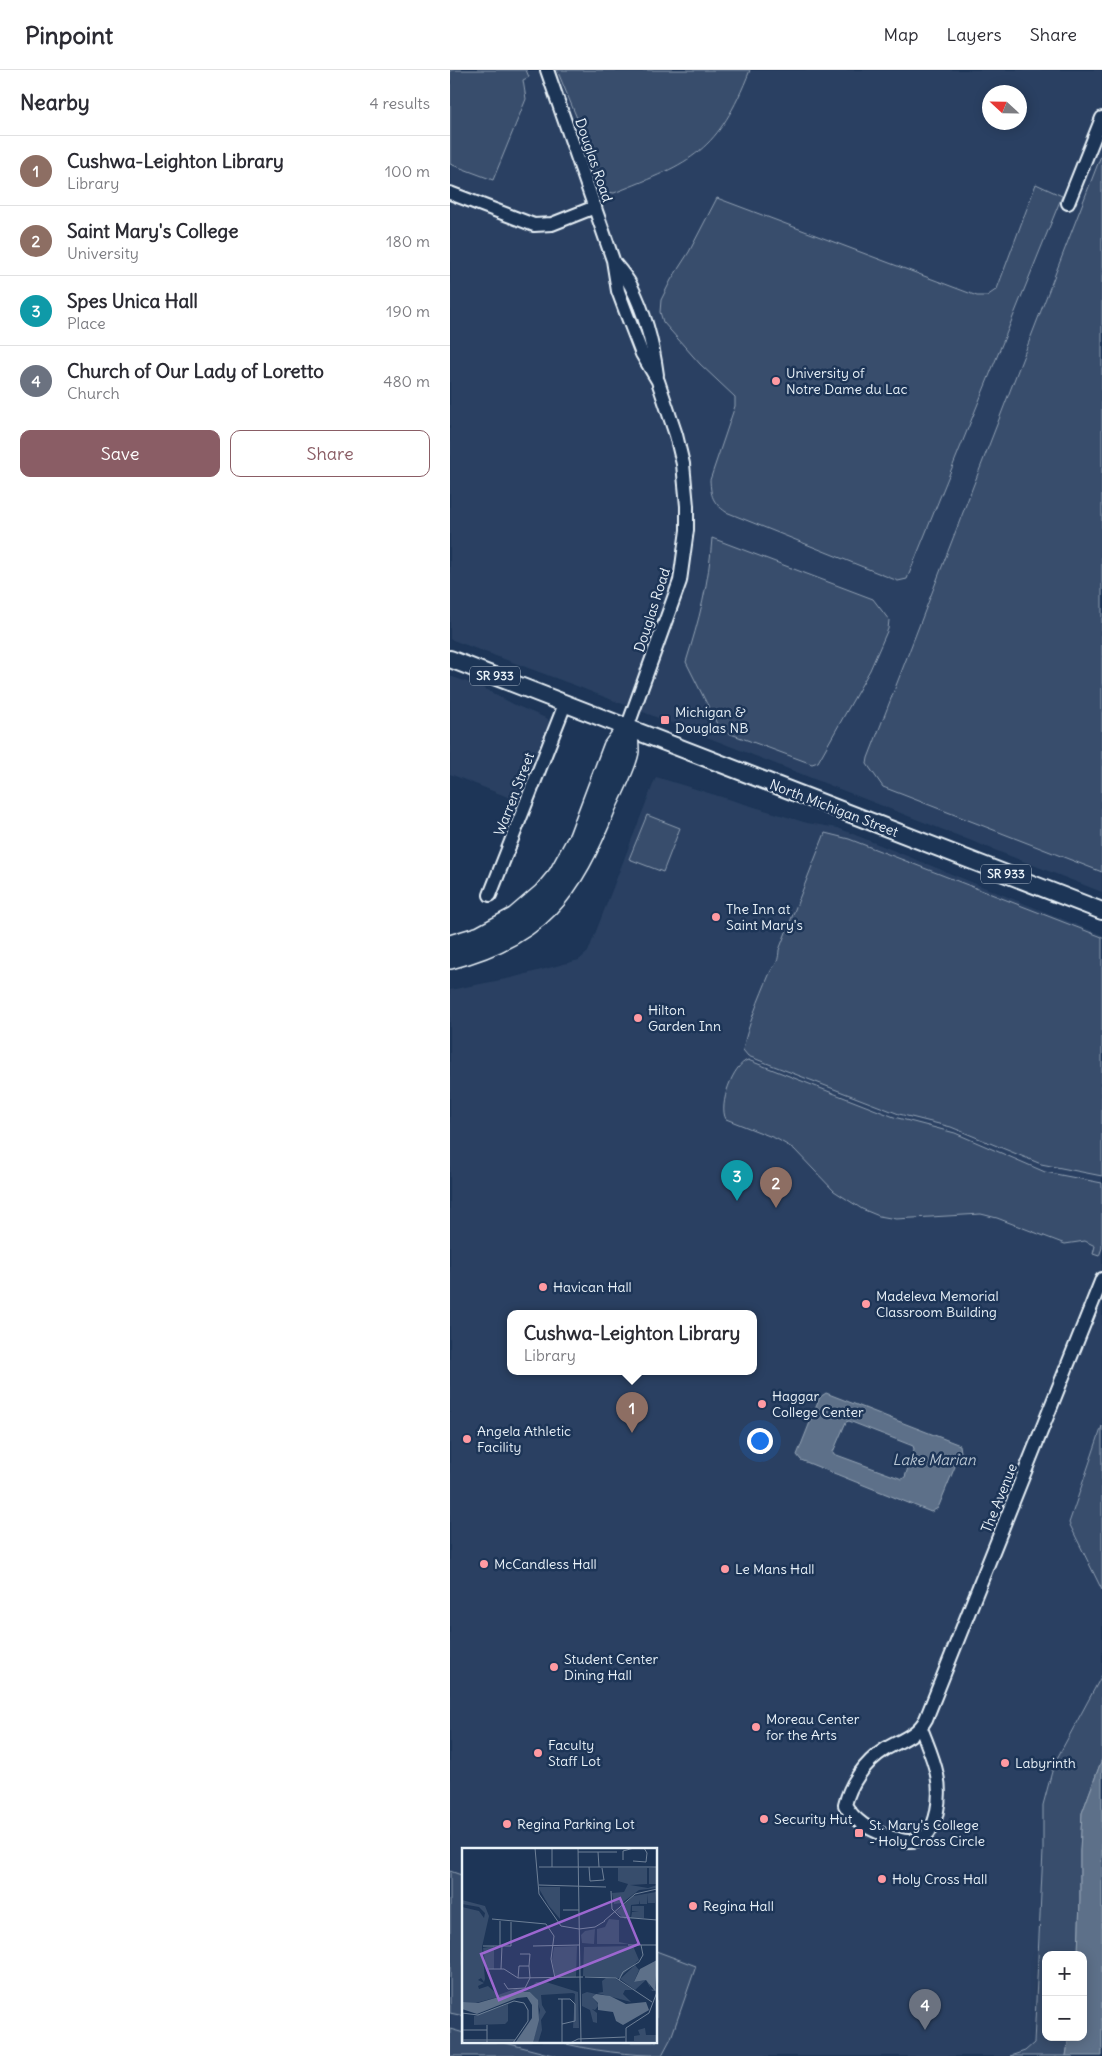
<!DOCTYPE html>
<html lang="en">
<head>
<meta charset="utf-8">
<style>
	:root { --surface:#fff; --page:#f2f2f3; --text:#2b2b33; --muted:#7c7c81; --line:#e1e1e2; --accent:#8a5d65 }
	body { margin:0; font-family:Delius,sans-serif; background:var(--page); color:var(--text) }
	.controls { position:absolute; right:15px; bottom:15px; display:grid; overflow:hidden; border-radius:10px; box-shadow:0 2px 12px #0003 }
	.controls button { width:45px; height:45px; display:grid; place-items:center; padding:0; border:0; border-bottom:1px solid var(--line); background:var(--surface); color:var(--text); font:25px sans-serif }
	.compass { position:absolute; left:532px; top:15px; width:45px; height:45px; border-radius:50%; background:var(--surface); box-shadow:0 2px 12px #0003; rotate:292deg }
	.you { position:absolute; left:309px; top:1370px; width:18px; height:18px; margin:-12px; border:4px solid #fff; border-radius:50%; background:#1a73e8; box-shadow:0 0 0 8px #1a73e833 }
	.badge { display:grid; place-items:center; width:32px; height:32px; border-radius:50%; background:var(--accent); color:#fff; font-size:16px; font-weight:700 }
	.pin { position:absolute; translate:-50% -41px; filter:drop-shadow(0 1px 2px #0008) }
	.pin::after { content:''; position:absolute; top:26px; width:18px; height:15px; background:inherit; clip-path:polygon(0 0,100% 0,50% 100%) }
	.popup { position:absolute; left:57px; top:1240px; width:250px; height:65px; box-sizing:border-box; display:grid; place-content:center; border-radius:10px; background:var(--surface); filter:drop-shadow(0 1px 4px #0005); font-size:16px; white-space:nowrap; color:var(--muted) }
	.popup b { font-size:19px; color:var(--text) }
	.popup::after { content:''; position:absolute; left:50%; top:100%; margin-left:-10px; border:10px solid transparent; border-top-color:var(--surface) }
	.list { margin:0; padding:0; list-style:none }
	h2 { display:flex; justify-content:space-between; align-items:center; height:65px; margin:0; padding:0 20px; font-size:21px }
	h2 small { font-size:16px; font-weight:400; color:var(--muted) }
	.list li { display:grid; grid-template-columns:32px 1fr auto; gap:15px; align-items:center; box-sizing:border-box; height:70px; padding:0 20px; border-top:1px solid var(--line) }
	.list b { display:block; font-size:19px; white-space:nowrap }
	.list p { margin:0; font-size:16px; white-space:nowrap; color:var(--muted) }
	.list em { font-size:16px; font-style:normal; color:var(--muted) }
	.actions { display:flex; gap:10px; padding:15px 20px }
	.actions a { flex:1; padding:11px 0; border:1px solid var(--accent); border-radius:10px; text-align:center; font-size:18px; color:var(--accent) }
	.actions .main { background:var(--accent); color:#fff }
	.map { position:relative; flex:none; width:652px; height:1986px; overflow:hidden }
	header { display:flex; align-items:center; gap:30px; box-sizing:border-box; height:70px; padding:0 25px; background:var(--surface); border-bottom:1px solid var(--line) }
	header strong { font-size:24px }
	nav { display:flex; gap:28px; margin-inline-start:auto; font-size:18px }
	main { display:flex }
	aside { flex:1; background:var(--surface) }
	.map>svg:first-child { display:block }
	.built { fill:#2a4162; fill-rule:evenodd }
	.green { fill:#374d6c; stroke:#909fb2 }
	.water { fill:#5d7089; stroke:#95a4b5; fill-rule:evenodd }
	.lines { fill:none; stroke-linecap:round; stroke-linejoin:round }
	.minor-casing { stroke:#e8f1f8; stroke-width:16 }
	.major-casing { stroke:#e8f1f8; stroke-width:20 }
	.highway-casing { stroke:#e8f1f8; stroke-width:22 }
	.minor { stroke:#1d3557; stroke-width:12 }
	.major { stroke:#1d3557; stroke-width:16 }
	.highway { stroke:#1d3557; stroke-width:19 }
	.poi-dot { fill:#ff9aa2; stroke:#1d3557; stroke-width:2 }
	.labels { text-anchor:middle; stroke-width:5; stroke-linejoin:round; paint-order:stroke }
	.shield { fill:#1d3557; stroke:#abb9c8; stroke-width:1 }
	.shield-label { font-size:12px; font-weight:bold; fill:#e8f1f8 }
	.street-label { font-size:14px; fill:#e8f1f8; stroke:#1d3557 }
	.poi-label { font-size:14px; fill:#e8f1f8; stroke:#1d3557; text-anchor:start }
	.water-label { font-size:15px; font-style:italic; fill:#b7c4d1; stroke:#1d3557 }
	.inset-road { fill:none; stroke:#6e8097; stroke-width:1 }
	.view { fill:#9c67d0; fill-opacity:0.15; stroke:#9c67d0; stroke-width:2.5 }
	.inset-edge { fill:none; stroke:#e8f1f8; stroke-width:2.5 }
</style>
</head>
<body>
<header>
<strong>Pinpoint</strong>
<nav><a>Map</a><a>Layers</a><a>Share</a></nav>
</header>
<main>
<aside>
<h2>Nearby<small>4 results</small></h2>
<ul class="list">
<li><span class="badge" style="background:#8d6e63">1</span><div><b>Cushwa-Leighton Library</b><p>Library</p></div><em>100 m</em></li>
<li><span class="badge" style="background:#8d6e63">2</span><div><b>Saint Mary's College</b><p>University</p></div><em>180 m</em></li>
<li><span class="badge" style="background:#0f9aa8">3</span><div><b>Spes Unica Hall</b><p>Place</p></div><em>190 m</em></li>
<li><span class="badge" style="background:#6b7280">4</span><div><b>Church of Our Lady of Loretto</b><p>Church</p></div><em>480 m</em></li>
</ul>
<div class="actions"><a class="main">Save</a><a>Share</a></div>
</aside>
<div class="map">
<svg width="652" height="1986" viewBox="0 0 652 1986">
	<rect width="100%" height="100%" fill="#1d3557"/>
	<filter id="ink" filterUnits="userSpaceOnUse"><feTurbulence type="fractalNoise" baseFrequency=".02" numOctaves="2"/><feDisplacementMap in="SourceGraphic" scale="10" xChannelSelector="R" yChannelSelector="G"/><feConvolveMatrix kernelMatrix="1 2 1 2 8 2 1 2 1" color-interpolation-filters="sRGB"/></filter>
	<g filter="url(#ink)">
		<g class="built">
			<path d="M 0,0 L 652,0 L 652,822 L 124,615 L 0,569 ZM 540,22 L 570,22 L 570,52 L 540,52 Z"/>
			<polygon points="0,606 31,617 65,635 98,649 99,655 68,731 0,704"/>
			<path d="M 206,707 L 357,753 L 388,758 L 652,865 L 652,1356 L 619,1453 L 652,1520 L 652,1605 L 604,1694 L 593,1735 L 593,1781 L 583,1986 L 106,1986 L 52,1972 L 206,1972 L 206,1780 L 14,1780 L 14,1963 L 0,1959 L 0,920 L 61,908 L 129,890 L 138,882 ZM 61,1244 L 303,1244 L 303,1302 L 61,1302 Z"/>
		</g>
		<g class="green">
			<polygon points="0,0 76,0 79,7 73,10 76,29 43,110 0,94"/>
			<path d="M 107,0 L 300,0 C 268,82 243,92 164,123 L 158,122 L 152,115 L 134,65 Z"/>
			<polygon points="652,83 652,802 433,717 417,694 418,688"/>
			<path d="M 586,114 L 612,126 L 457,509 L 448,511 L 276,442 C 262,432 261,426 260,410 L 285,336 L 285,327 L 250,294 L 213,252 L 210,242 L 211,230 L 221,210 L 239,182 L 267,128 L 527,226 L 537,226 L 547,219 Z"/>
			<path d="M 262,468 L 423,529 L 439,550 L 438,559 L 420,600 L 368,692 L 362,694 L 270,660 L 236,592 C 249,550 259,513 262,468 Z"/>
			<polygon points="197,745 230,758 213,802 179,789"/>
			<path d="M 375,763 L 399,769 L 652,867 L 652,1106 L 591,1094 L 501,1057 L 449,1044 L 298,986 L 293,980 C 297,957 310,927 319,905 C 324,893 328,897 329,880 Z"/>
			<path d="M 298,990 L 444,1047 L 505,1063 L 595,1102 L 652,1113 L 652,1178 L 649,1186 L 643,1184 L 645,1176 L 635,1171 L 615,1174 L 547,1148 L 531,1144 L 446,1149 L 429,1146 L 412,1139 L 384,1121 L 344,1079 L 327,1069 L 276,1049 C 268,1036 283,994 298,990 Z"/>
			<polygon points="652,1356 652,1520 619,1453"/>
			<polygon points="652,1605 652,1689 632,1743 630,1781 630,1829 628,1885 596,1885 596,1967 619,1967 616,1986 560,1986 575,1981 584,1973 593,1781 593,1735 604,1694"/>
			<polygon points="0,1801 14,1806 14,1946 0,1943"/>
			<path d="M 206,1881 L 246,1896 L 221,1968 L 212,1985 C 184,1986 137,1980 109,1972 L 206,1972 Z"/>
			<polygon points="0,1959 14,1963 14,1972 52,1972 106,1986 0,1986"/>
		</g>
		<g class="water">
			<path d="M 376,1323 L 510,1375 L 511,1382 L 488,1438 L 481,1442 L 351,1390 L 347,1385 L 370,1327 ZM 399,1351 L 463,1376 L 464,1379 L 455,1407 L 452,1409 L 384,1384 L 383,1382 L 396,1352 Z"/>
			<polygon points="652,1689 652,1986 616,1986 619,1967 633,1967 633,1885 628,1885 630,1829 630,1781 632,1743"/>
		</g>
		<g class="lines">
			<defs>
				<g id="minor">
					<polyline points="97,0 163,190 168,221 177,245 192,284 208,311 226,365 233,394 237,436 237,460 230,511 177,658"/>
					<polyline points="0,123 84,155 102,154 145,137"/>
					<polyline points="618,133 652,48"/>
					<path d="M 165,194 C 171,201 177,208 181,216 C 195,243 203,275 207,305"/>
					<polyline points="40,825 115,634"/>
					<path d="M 471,1658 C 477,1674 484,1689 487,1705 C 491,1723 489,1765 467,1770 C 457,1773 447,1769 437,1766 C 419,1759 406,1753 395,1735 C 400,1714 415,1692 434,1680 C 450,1670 467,1666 476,1649 L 652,1209"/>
				</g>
				<polyline id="major" points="0,589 652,841"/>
				<g id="highway">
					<polyline points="0,875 30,866 65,847 93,823 108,805 129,767 163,677 177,658"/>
					<path d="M 0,889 C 91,866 123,821 156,737 C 162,724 178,693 179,681 C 179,673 178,665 177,658"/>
				</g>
			</defs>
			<use href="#minor" class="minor-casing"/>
			<use href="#major" class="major-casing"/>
			<use href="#highway" class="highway-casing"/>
			<use href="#minor" class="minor"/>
			<use href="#major" class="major"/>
			<use href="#highway" class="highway"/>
		</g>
	</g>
	<g class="poi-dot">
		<circle cx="326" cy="311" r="5"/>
		<rect x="210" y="645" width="10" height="10" rx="2.5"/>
		<circle cx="266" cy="847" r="5"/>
		<circle cx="188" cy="948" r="5"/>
		<circle cx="93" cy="1217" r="5"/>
		<circle cx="416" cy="1234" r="5"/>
		<circle cx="312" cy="1334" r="5"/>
		<circle cx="17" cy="1369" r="5"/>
		<circle cx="34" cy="1494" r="5"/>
		<circle cx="275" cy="1499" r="5"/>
		<circle cx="104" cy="1597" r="5"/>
		<circle cx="306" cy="1657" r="5"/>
		<circle cx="88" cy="1683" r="5"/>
		<circle cx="555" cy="1693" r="5"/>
		<circle cx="314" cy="1749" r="5"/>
		<circle cx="57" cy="1754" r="5"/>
		<rect x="404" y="1758" width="10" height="10" rx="2.5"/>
		<circle cx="432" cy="1809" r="5"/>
		<circle cx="243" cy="1836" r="5"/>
	</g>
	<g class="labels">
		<g class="shield">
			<rect x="20" y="596.5" width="50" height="19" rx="4"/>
			<rect x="531" y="794.5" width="50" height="19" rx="4"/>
		</g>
		<g class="shield-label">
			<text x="45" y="610">SR 933</text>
			<text x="556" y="808">SR 933</text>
		</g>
		<g class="street-label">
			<text transform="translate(144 90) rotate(71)" y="5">Douglas Road</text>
			<text transform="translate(202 540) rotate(-72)" y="5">Douglas Road</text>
			<text transform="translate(64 724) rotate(-69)" y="5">Warren Street</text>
			<text transform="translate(384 738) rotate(21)" y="5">North Michigan Street</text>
			<text transform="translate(549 1428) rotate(-68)" y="5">The Avenue</text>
		</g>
		<g class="poi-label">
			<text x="336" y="308">University of<tspan x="336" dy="16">Notre Dame du Lac</tspan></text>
			<text x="225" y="647">Michigan &amp;<tspan x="225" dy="16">Douglas NB</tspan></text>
			<text x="276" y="844">The Inn at<tspan x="276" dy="16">Saint Mary's</tspan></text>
			<text x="198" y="945">Hilton<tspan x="198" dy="16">Garden Inn</tspan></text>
			<text x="103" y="1222">Havican Hall</text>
			<text x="426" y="1231">Madeleva Memorial<tspan x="426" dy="16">Classroom Building</tspan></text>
			<text x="322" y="1331">Haggar<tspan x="322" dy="16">College Center</tspan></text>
			<text x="27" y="1366">Angela Athletic<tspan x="27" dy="16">Facility</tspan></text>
			<text x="44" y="1499">McCandless Hall</text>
			<text x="285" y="1504">Le Mans Hall</text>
			<text x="114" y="1594">Student Center<tspan x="114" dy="16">Dining Hall</tspan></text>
			<text x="316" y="1654">Moreau Center<tspan x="316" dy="16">for the Arts</tspan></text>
			<text x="98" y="1680">Faculty<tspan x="98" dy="16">Staff Lot</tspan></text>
			<text x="565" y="1698">Labyrinth</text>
			<text x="324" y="1754">Security Hut</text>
			<text x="67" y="1759">Regina Parking Lot</text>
			<text x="419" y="1760">St. Mary's College<tspan x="419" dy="16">- Holy Cross Circle</tspan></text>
			<text x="442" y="1814">Holy Cross Hall</text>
			<text x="253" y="1841">Regina Hall</text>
		</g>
		<g class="water-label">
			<text x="484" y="1395">Lake Marian</text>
		</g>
	</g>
	<g transform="translate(12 1778)">
		<rect width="195" height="195" fill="#1d3557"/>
		<path d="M 195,19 L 195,36 L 187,36 L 187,20 ZM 156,20 L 185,20 L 185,36 L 168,37 L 186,40 L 195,37 L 195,40 L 177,42 L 160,55 L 152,56 L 150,45 L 162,44 L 166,36 L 156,33 ZM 76,39 L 98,39 L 98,71 L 87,58 ZM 194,44 L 193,55 L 186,55 L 186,46 L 185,56 L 178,56 L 177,52 L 177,56 L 169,57 L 168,70 L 163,71 L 154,64 L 171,48 ZM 0,52 L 23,58 L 27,68 L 20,99 L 23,131 L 22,134 L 19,130 L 16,132 L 22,135 L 16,138 L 17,141 L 26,138 L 36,147 L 53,141 L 67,142 L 74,134 L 84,134 L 116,144 L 117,180 L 111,180 L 113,146 L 111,145 L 79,147 L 80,157 L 84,164 L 79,172 L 80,182 L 76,195 L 71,195 L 78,162 L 74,150 L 68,144 L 54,144 L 10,156 L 1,155 L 0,59 L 17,63 L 22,70 L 23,65 L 17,59 L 0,56 ZM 170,58 L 182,58 L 182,70 L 169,70 L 170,64 L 177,64 L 170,63 ZM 147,71 L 157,72 L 157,94 L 167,96 L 135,96 L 135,81 L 143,79 ZM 133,81 L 132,96 L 120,95 L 119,87 L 123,83 ZM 32,98 L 32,121 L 24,120 L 21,100 ZM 115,98 L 114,129 L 93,129 L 90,112 L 92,99 ZM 171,98 L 177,112 L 157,130 L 121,128 L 122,99 ZM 173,117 L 177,122 L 172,134 L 184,132 L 187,135 L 189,142 L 195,140 L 195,143 L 190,143 L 184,132 L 173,142 L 158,131 ZM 144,130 L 154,131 L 171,142 L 163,142 L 161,146 L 169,154 L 135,145 L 141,144 L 140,133 ZM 125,144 L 134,146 L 130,149 L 137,157 L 133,162 L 130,161 L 135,165 L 135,175 L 131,174 L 128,162 L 120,158 L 120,146 ZM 46,156 L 46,173 L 43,176 L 12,177 L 12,168 ZM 183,180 L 184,187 L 195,187 L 195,193 L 172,193 L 172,188 L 178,187 L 176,182 Z" fill="#374d6c"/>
		<path d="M 195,112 L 193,143 L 184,132 L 172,134 L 178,121 ZM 54,144 L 68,144 L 76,152 L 77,172 L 71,195 L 53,195 L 70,170 L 70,157 L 65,149 L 55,150 L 15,166 L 0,161 L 0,154 L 16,155 ZM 134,146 L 148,148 L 164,156 L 184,154 L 187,162 L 161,177 L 154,173 L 151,164 L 136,162 L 136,155 L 130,149 Z" fill="#5d7089"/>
		<path class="inset-road" d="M 73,0 L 77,46 L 99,78 L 117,81M 90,0 L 90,19M 116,0 L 119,195M 116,4 L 155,4M 136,4 L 137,19M 161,12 L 161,3 L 172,0M 171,13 L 184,14 L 185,5 L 182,0M 77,19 L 195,19M 127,19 L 128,33 L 142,32 L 140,20M 77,37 L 144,39M 149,43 L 150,61 L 158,69 L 195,72M 101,62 L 117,62M 30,71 L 84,76 L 92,88 L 89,111 L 93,130M 142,73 L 173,46 L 195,41M 117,81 L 133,79 L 143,73M 166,97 L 195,97M 21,98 L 49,98 L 49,74M 38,98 L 38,73M 71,98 L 117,97M 58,106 L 68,106 L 67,118M 24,121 L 42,121 L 56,130 L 121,129M 39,121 L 40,98M 123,129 L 154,130 L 190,154M 157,132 L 161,124 L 177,114 L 181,107 L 179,97M 42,135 L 46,141 L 63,140 L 68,130 L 67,118 L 57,118 L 56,130M 96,151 L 108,151 L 113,156 L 113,173 L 100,176M 100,151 L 100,195M 0,165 L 16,167 L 52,153 L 62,155 L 66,162 L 66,173 L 51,195M 1,165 L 1,195M 25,177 L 25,195M 0,182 L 25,182M 0,192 L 53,192M 108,195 L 116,191 L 163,189M 164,195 L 164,180 L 187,165 L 195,144"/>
		<path class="view" d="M 158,50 L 177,96 L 37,152 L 19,106 Z"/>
		<rect width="195" height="195" class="inset-edge"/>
	</g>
</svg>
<div class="controls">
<button>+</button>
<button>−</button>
</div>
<svg class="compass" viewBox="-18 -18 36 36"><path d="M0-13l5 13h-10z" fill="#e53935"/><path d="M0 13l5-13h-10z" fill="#7c7c81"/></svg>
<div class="you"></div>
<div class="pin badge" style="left:182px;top:1363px;background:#8d6e63">1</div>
<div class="popup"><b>Cushwa-Leighton Library</b>Library</div>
<div class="pin badge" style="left:326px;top:1138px;background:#8d6e63">2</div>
<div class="pin badge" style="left:287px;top:1131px;background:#0f9aa8">3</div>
<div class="pin badge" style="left:475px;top:1960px;background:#6b7280">4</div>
</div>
</main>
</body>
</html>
